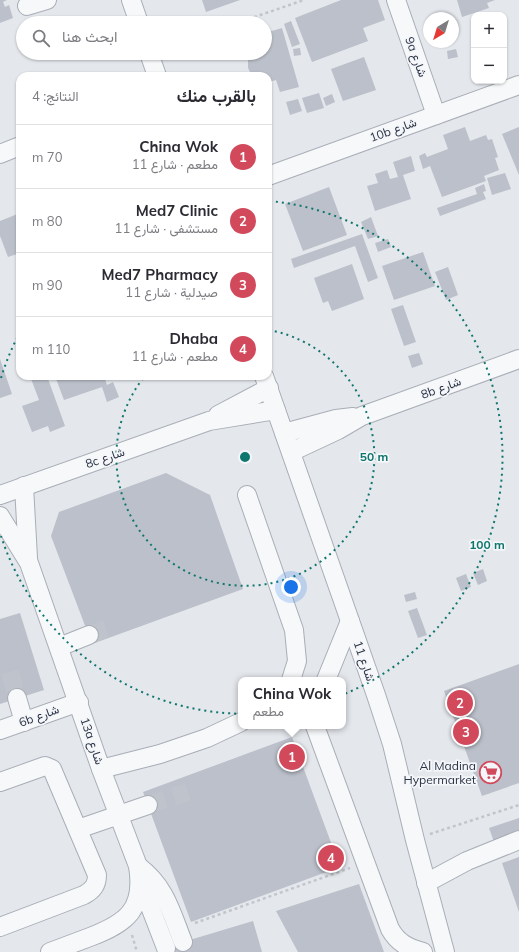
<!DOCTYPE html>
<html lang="ar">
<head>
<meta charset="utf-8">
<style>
	:root { --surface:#fff; --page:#f7f7f7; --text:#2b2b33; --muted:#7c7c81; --line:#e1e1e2; --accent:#d1495b }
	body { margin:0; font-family:Mulish,Vazirmatn,sans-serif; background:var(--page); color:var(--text); direction:rtl }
	.controls { position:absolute; right:12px; top:12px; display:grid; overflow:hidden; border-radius:8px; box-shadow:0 1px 3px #0004 }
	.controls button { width:36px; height:36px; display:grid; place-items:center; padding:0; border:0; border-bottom:1px solid var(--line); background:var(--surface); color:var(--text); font:20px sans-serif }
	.compass { position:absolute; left:423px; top:12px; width:36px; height:36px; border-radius:50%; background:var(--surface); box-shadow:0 1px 3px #0004; rotate:218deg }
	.you { position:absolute; left:291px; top:587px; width:14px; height:14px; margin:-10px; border:3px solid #fff; border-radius:50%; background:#1a73e8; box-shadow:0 0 0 6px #1a73e833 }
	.badge { display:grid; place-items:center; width:26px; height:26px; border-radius:50%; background:var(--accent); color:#fff; font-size:13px; font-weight:700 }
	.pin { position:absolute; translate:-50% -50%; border:2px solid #fff; box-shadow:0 1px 4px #0006 }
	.popup { position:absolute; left:238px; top:677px; width:108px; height:52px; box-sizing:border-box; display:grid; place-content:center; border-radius:8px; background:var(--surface); filter:drop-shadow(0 1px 3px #0005); font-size:13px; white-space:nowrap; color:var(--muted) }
	.popup b { font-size:15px; color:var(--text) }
	.popup::after { content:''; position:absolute; left:50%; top:100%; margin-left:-8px; border:8px solid transparent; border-top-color:var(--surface) }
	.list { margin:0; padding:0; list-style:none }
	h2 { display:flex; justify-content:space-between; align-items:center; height:52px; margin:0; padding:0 16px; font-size:17px }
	h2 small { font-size:13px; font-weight:400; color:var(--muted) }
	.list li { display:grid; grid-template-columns:26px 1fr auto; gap:12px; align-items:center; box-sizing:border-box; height:64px; padding:0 16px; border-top:1px solid var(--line) }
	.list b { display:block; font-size:15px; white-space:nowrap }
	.list p { margin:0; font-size:13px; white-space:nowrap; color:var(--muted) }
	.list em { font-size:13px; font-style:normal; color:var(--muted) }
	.icon { flex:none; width:22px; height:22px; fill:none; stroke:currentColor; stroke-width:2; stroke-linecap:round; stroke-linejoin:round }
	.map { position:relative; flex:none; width:519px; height:952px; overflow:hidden; direction:ltr }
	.search { position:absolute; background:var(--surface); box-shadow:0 1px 3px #0004; left:16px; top:16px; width:256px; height:44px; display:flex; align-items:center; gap:10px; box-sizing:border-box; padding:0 14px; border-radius:22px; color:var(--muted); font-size:15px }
	.panel { position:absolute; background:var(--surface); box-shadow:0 1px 3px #0004; left:16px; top:72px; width:256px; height:308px; border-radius:12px; direction:rtl }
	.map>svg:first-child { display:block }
	.building { fill:#bbc0ca }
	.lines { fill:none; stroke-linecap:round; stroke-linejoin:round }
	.minor-tunnel { stroke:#bfc3cb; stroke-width:18; stroke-dasharray:18 9; stroke-linecap:butt }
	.minor-casing { stroke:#a9aeb7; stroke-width:20 }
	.path { stroke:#c2c5cb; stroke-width:2.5; stroke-dasharray:3 3; stroke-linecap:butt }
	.minor { stroke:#f7f8fa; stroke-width:18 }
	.ring { fill:none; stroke:#0f766e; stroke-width:2; stroke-dasharray:2 4 }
	.labels { text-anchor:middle; stroke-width:3.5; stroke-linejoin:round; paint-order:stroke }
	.street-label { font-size:12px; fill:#2b3445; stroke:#f4f6f9 }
	.poi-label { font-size:12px; fill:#2b3445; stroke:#f4f6f9; text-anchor:end }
	.centre { fill:#0f766e; stroke:#f4f6f9; stroke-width:2 }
	.ring-label { font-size:12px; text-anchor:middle; font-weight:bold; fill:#0f766e; stroke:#f4f6f9; stroke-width:3.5; stroke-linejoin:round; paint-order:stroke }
</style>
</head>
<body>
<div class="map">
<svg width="519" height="952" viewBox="0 0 519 952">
	<rect width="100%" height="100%" fill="#e4e7ec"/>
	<g class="building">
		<polygon points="0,0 7,0 3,2 5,7 9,5 13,18 0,23"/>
		<polygon points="202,0 240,0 206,12"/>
		<polygon points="341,0 378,0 385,20 363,28 368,41 312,62 295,18"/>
		<polygon points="457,0 495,0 487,3 489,8 462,17"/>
		<polygon points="291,21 300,44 292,47 284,24"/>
		<polygon points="282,28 299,87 280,92 276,80 269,82 267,75 252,76 248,68 248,60 258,57 257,53 265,53 265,33"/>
		<polygon points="300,48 301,55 294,56 293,49"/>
		<polygon points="456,49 458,57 448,59 447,51"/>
		<polygon points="364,57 376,90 343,101 331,69"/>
		<polygon points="319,93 324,108 307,113 302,98"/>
		<polygon points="332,94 335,102 326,106 323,98"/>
		<polygon points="298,99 302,111 290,115 286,102"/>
		<polygon points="465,127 470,141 486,135 488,140 492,139 498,157 495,158 499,170 484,176 486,181 442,197 430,166 423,169 419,156 425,153 427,157 448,149 443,135"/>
		<polygon points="519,127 519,175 502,134"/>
		<polygon points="411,156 415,171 403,175 411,199 375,211 367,186 378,183 375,174 387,170 390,179 398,177 393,162"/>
		<polygon points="505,173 511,189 492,195 487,178"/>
		<polygon points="484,184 486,191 483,192 486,199 440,216 437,208 477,194 475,188"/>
		<polygon points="329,187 347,235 303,251 285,204"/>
		<polygon points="20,213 20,253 8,257 0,236 0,221"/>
		<polygon points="371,217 378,236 368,239 361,222"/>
		<polygon points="362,234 378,278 368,282 355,246 294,268 291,259"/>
		<polygon points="388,239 391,247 378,252 375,243"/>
		<polygon points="423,252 435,286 394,300 382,266"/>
		<polygon points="352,264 364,299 332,311 328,301 323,303 314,278"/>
		<polygon points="448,267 458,295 446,300 435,272"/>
		<polygon points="403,305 416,342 404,346 391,309"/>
		<polygon points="419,353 423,364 412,368 408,356"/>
		<polygon points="0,359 12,394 0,398"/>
		<polygon points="30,376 47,376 65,426 50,432 48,426 32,432 22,406 39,400"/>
		<polygon points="55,376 104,376 107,385 113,382 119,397 107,402 102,387 64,400"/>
		<polygon points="166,473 210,495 243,589 92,644 51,536 59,512"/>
		<polygon points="483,569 487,581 478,585 473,573"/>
		<polygon points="466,574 471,587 461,591 456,578"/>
		<polygon points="415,592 417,599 406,602 404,595"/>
		<polygon points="417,608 427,635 418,638 408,611"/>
		<polygon points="20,613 44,690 0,704 0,619"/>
		<polygon points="519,664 519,783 482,796 444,691"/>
		<polygon points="292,737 340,867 191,922 143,792"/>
		<polygon points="519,818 519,834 494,842 489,828"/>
		<polygon points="519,857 519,912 502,863"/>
		<polygon points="359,884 384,952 298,952 276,911"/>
		<polygon points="253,921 262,952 156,952 183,942"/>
	</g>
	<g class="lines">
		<g class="minor-tunnel">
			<polyline points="89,635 112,627"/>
			<polyline points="10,672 17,698"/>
			<polyline points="148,805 188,792"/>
			<polyline points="174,946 176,952"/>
		</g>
		<defs>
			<g id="minor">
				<polyline points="131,0 139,23"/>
				<polyline points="396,0 436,115"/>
				<polyline points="27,6 47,0"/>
				<polyline points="149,53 157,76"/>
				<polyline points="0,154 20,146"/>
				<polyline points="268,176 519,85"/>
				<polyline points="264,376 376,695 392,744 415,840 445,952"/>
				<polyline points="218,415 269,388"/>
				<polyline points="284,433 336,419 353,417"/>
				<polyline points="291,452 338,430 362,416 519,359"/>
				<polyline points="24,486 28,558"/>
				<polyline points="0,495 209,421 276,410"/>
				<polyline points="247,495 294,630 297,661 291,680"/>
				<path d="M 0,516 L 29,563 L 101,769 L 138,866 C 145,909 127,923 90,937 C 77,942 63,947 50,952"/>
				<polyline points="59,647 89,635"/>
				<polyline points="326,680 350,621"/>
				<polyline points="17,698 24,722"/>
				<path d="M 315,726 L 390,929 C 398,943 408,948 423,952"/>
				<polyline points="0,730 79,702"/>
				<polyline points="101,769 160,754 207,738 241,722"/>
				<path d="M 0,782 L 45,766 L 52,769 L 97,875 C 97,885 93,890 84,895 L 0,927"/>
				<polyline points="78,829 148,805"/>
				<path d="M 138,866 C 166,887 171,912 183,942"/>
				<polyline points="426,883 467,861 519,840"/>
				<polyline points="140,889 149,904 166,948"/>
			</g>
		</defs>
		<use href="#minor" class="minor-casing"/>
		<g class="path">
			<polyline points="237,23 304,0"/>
			<polyline points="430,834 519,805"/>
			<polyline points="195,923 350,868"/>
			<polyline points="132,935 137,952"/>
		</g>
		<use href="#minor" class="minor"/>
	</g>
	<g class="ring">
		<path d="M269 330A129 129 0 1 1 144 377"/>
		<path d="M1 378A257 257 0 0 1 19 334M270 201A257 257 0 1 1 1 536"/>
	</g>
	<defs>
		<symbol id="supermarket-ring" viewBox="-11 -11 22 22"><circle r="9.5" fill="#f4f6f9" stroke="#d1495b" stroke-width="1.5"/><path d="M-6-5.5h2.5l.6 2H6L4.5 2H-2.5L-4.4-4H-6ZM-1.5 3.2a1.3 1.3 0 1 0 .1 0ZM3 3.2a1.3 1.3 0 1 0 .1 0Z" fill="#d1495b"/></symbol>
	</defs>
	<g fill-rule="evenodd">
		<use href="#supermarket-ring" x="478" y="760" width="25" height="25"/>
	</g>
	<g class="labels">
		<g class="street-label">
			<text transform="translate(416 57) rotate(70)" y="4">9a شارع</text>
			<text transform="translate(393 130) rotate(-20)" y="4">10b شارع</text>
			<text transform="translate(441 388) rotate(-20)" y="4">8b شارع</text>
			<text transform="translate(105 458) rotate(-19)" y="4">8c شارع</text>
			<text transform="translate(364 661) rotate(71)" y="4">شارع 11</text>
			<text transform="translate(39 716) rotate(-20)" y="4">6b شارع</text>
			<text transform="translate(92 741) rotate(71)" y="4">13a شارع</text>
		</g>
		<g class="poi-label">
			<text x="476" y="770">Al Madina<tspan x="476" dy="14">Hypermarket</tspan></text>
		</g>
	</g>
	<circle cx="245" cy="457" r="6" class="centre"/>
	<g class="ring-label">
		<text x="374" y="461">50 m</text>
		<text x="487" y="549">100 m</text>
	</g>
</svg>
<div class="controls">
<button>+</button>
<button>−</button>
</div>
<svg class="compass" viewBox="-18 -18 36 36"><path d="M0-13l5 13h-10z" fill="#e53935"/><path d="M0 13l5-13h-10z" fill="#7c7c81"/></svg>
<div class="you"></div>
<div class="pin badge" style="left:292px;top:757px">1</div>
<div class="popup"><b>China Wok</b>مطعم</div>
<div class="pin badge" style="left:460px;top:703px">2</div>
<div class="pin badge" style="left:466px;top:732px">3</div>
<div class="pin badge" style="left:331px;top:858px">4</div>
<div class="search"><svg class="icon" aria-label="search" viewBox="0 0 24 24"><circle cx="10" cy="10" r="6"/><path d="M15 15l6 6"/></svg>ابحث هنا</div>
<section class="panel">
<h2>بالقرب منك<small>النتائج: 4</small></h2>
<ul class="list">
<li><span class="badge">1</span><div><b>China Wok</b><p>مطعم · شارع 11</p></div><em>70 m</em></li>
<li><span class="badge">2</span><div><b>Med7 Clinic</b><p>مستشفى · شارع 11</p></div><em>80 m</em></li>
<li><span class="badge">3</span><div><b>Med7 Pharmacy</b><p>صيدلية · شارع 11</p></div><em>90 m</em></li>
<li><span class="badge">4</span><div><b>Dhaba</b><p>مطعم · شارع 11</p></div><em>110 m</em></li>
</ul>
</section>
</div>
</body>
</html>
